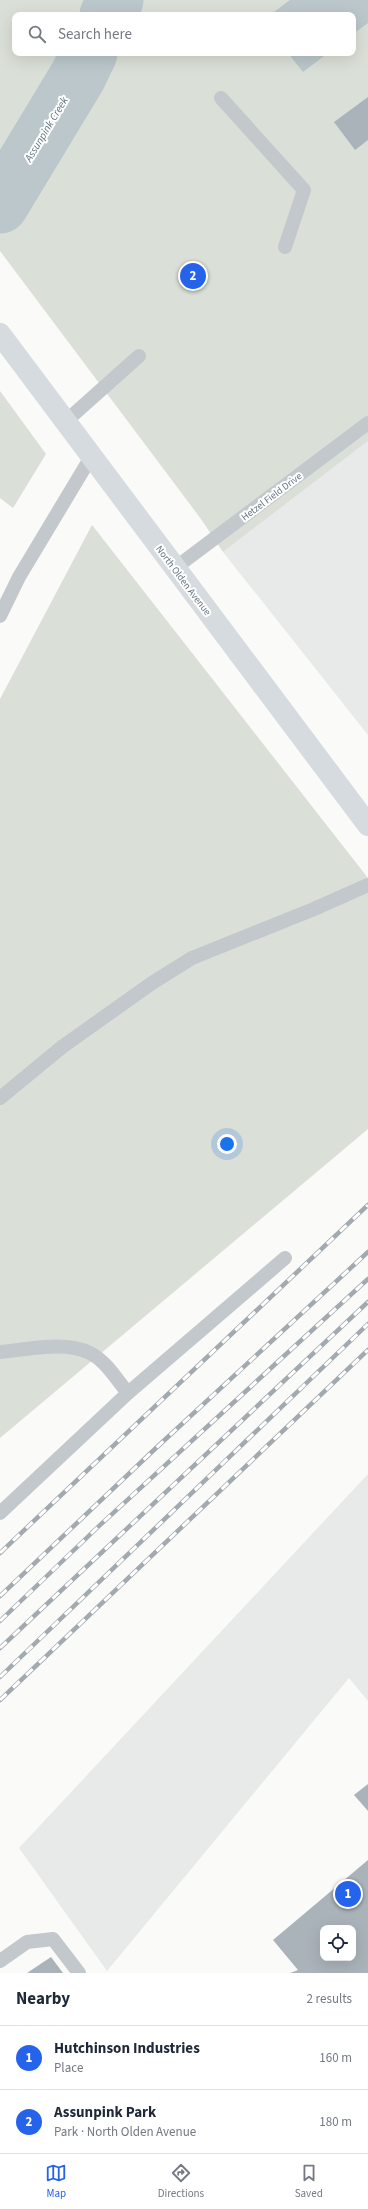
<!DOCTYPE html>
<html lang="en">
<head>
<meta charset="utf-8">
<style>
	:root { --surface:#fff; --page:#f6f6f7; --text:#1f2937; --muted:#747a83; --line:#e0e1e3; --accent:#2563eb }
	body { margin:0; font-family:"Source Sans 3",sans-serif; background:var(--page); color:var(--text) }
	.controls { position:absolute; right:12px; bottom:12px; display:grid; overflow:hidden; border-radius:8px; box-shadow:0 4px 16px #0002 }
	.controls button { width:36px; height:36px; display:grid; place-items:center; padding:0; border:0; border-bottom:1px solid var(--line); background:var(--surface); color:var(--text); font:20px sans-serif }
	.you { position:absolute; left:227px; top:1144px; width:14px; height:14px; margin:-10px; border:3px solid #fff; border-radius:50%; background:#1a73e8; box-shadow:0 0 0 6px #1a73e833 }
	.badge { display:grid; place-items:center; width:26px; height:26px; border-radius:50%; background:var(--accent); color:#fff; font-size:13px; font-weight:700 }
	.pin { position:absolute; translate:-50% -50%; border:2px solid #fff; box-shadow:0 1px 4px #0006 }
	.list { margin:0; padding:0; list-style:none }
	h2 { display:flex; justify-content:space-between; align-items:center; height:52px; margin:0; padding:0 16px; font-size:17px }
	h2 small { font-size:13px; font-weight:400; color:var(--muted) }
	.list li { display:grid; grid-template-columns:26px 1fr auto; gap:12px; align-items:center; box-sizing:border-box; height:64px; padding:0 16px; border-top:1px solid var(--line) }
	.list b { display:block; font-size:15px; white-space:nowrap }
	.list p { margin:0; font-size:13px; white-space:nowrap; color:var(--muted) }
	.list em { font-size:13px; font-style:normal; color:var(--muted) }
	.icon { flex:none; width:22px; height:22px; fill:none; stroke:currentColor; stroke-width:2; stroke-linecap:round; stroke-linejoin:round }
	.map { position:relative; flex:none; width:368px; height:1973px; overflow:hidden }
	.search { position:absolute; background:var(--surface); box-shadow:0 4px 16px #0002; left:12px; right:12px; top:12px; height:44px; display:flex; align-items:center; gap:10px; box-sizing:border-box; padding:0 14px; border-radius:8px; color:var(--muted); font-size:15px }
	.sheet { height:180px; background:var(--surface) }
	nav { display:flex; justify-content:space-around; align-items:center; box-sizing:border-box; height:56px; border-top:1px solid var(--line); background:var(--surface); font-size:11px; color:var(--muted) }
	nav a { display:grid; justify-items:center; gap:2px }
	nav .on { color:var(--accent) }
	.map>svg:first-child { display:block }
	.built { fill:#e8e9e9 }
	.green { fill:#dadfd7; fill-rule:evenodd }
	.water { fill:#bbc7cb }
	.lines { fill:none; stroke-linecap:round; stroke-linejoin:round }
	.river { stroke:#bbc7cb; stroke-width:57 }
	.building { fill:#aab3b9; fill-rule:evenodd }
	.lane { stroke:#c3c8cc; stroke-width:14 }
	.secondary { stroke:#d6dbdf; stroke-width:22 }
	.rail-casing { stroke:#a2aab0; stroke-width:4.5 }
	.rail { stroke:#fff; stroke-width:3; stroke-dasharray:9; stroke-linecap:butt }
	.labels { text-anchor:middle; stroke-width:4; stroke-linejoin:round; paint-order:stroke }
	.street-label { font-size:10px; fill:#657683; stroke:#fff }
	.water-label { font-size:11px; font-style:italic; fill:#60757c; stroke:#fff }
</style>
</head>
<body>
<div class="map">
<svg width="368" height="1973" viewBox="0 0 368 1973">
	<rect width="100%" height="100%" fill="#fafaf8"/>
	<g class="built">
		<polygon points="368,441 368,735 223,552"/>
		<polygon points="368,1474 368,1701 349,1678 107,1971 19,1848"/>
	</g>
	<g class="green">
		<path d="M 0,0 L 368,0 L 368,441 L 223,552 L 201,519 L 0,251 ZM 15,15 L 353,15 L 353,53 L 15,53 Z"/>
		<polygon points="0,391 46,454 13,508 0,498"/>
		<polygon points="92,525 368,878 368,1129 0,1438 0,699"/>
	</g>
	<g class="water">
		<polygon points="290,0 368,0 368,23 353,34 353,15 270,15"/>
		<polygon points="288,53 328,53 303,72"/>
	</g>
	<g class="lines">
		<g class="river">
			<polyline points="108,15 115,0"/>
			<polyline points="0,205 78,76 89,53"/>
		</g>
	</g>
	<g class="building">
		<polygon points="368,97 368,140 355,150 334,122"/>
		<polygon points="368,1784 368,1811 354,1795"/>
		<path d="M 368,1860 L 368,1973 L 290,1973 L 298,1970 L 273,1940 ZM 323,1928 L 353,1928 L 353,1958 L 323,1958 Z"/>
		<polygon points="51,1957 63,1973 27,1973"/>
	</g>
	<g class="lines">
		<g class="lane">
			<polyline points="221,98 304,190 285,247"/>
			<polyline points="65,422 139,356"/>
			<polyline points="175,568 368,423"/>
			<polyline points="0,616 19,577 91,457"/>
			<polyline points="0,1098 62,1047 152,983 192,958 314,909 368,885"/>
			<path d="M 0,1352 C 27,1350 64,1340 90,1353 C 106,1361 117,1380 128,1393"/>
			<polyline points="0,1513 128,1393 285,1258"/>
			<polyline points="0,1961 27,1942 53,1939 79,1973"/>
		</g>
		<polyline class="secondary" points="0,334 368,825"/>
		<defs>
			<g id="rail">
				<polyline points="0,1553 368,1205"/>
				<polyline points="0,1596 156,1448 368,1252"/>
				<polyline points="0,1621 99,1526 368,1279"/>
				<polyline points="0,1648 368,1302"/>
				<polyline points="0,1677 368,1324"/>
				<polyline points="0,1700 368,1350"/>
			</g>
		</defs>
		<use href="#rail" class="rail-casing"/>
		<use href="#rail" class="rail"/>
	</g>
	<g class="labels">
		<g class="street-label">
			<text transform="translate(271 496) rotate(-37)" y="4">Hetzel Field Drive</text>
			<text transform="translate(184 580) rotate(53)" y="4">North Olden Avenue</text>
		</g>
		<g class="water-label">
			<text transform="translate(46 129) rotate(-59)" y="4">Assunpink Creek</text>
		</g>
	</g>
</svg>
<div class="controls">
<button><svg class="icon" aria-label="locate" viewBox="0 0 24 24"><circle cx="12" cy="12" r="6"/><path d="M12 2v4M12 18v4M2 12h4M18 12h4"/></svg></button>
</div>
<div class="you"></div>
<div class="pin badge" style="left:348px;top:1894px">1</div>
<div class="pin badge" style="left:193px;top:276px">2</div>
<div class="search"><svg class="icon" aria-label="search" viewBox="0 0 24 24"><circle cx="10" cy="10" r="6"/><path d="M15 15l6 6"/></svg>Search here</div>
</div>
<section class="sheet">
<h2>Nearby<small>2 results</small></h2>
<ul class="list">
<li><span class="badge">1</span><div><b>Hutchinson Industries</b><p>Place</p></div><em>160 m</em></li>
<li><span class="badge">2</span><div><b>Assunpink Park</b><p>Park · North Olden Avenue</p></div><em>180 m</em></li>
</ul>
</section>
<nav>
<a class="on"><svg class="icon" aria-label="map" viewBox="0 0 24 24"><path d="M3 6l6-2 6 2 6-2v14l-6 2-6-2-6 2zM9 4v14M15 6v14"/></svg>Map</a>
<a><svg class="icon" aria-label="directions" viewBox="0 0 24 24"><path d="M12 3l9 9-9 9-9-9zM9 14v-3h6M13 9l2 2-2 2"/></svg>Directions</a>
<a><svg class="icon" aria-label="saved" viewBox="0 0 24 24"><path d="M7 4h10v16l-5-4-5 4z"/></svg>Saved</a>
</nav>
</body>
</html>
